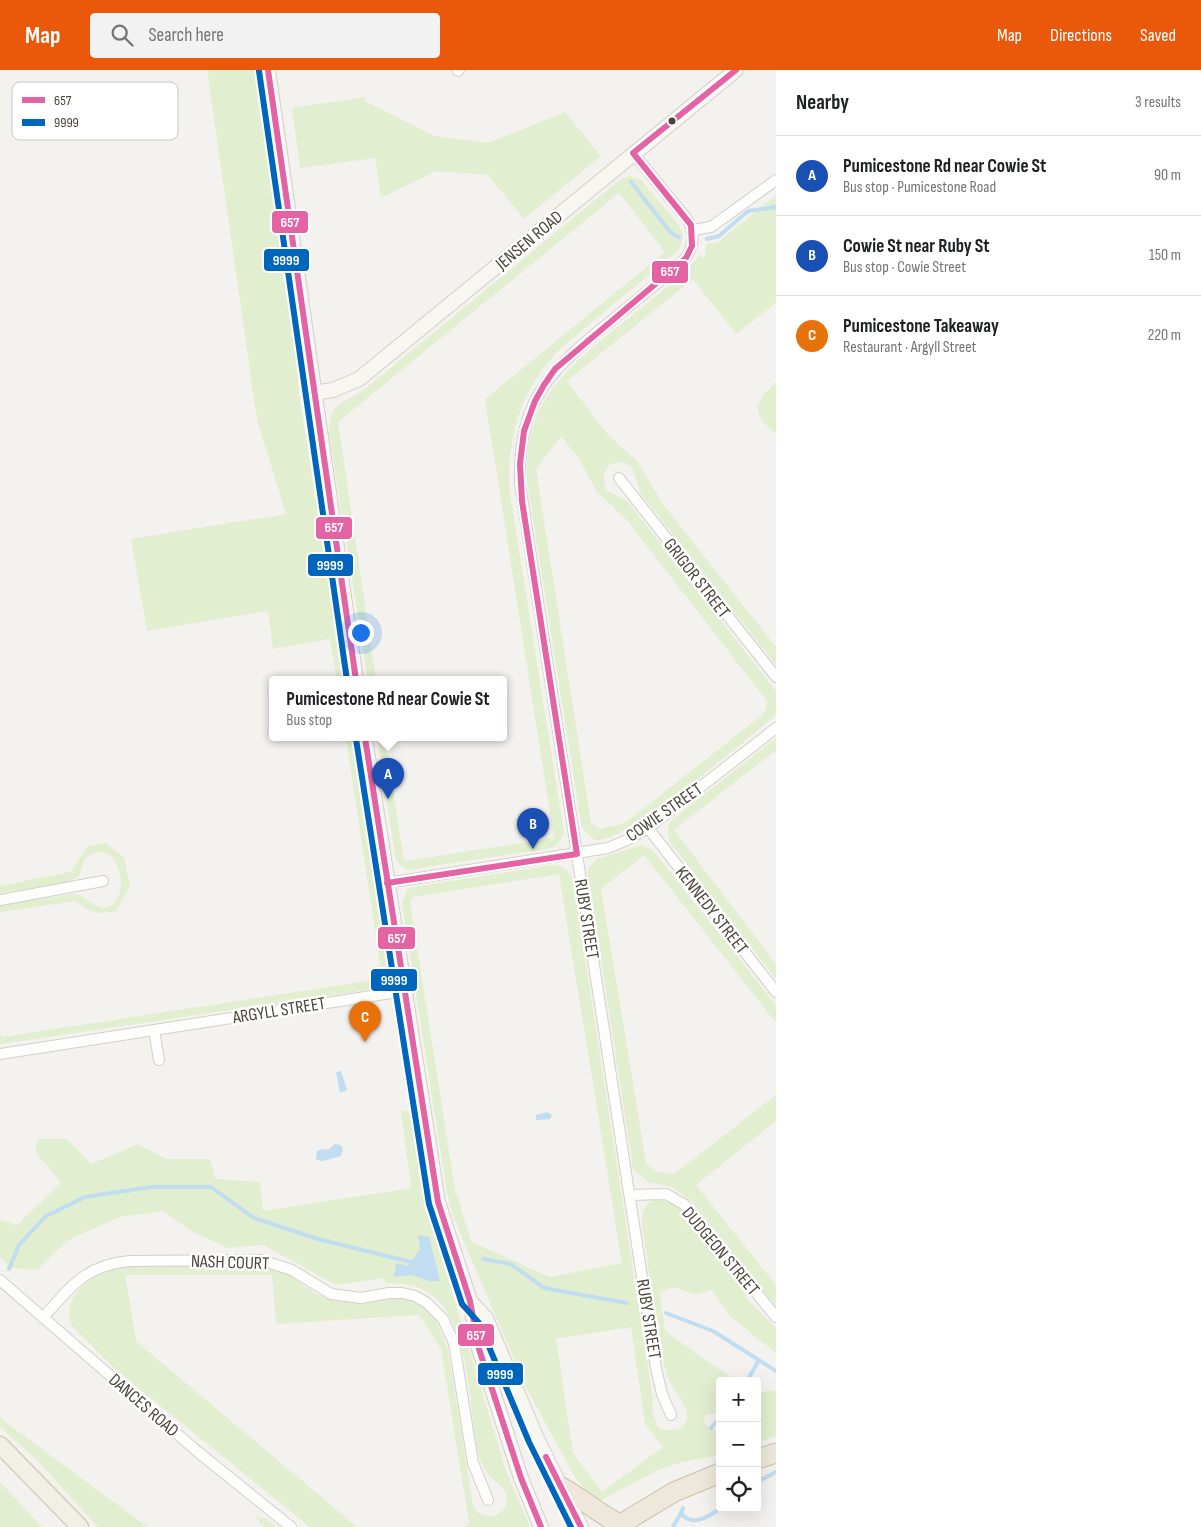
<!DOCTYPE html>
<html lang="en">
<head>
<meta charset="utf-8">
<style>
	:root { --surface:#fff; --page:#f2f2f2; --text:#202124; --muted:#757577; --line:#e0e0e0; --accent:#ea580c }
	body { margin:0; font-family:"Sofia Sans Condensed",sans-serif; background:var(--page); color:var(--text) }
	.controls { position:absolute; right:15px; bottom:15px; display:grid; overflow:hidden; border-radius:5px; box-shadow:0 5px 20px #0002 }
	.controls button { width:45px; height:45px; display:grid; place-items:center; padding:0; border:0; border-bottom:1px solid var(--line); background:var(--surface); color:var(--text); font:25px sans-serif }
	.you { position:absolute; left:360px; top:562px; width:18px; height:18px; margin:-12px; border:4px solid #fff; border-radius:50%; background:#1a73e8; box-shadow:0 0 0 8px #1a73e833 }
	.badge { display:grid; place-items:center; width:32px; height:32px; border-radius:50%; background:var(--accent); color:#fff; font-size:16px; font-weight:700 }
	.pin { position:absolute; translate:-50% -41px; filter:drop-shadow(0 1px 2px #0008) }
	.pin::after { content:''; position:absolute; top:26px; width:18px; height:15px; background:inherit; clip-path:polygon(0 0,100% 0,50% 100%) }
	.popup { position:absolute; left:269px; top:606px; width:238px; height:65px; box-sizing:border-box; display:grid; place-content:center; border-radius:5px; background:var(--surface); filter:drop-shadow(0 1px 4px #0005); font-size:16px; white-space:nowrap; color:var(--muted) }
	.popup b { font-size:19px; color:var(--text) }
	.popup::after { content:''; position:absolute; left:50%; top:100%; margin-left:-10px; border:10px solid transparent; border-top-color:var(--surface) }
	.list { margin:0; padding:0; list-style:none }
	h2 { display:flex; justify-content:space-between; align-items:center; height:65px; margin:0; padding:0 20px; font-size:21px }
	h2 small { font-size:16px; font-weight:400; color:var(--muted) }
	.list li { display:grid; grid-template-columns:32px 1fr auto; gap:15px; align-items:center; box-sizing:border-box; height:80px; padding:0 20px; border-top:1px solid var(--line) }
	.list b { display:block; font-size:19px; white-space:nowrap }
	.list p { margin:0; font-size:16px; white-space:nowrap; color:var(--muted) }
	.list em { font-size:16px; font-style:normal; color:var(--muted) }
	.icon { flex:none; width:28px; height:28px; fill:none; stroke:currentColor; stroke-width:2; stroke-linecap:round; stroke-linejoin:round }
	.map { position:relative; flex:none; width:776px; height:1457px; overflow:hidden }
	header { display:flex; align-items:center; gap:30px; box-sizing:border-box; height:70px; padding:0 25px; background:var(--accent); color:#fff }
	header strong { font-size:24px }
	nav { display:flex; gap:28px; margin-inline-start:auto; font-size:18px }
	.search { width:350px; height:45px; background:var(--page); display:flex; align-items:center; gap:12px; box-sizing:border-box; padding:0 18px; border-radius:5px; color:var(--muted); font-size:19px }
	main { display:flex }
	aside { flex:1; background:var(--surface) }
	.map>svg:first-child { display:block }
	.green { fill:#e1eecf; fill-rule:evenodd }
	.water { fill:#c0ddf1 }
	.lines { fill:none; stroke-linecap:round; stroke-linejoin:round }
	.stream { stroke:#c0ddf1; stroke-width:4 }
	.street-casing { stroke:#d2d0cb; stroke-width:12 }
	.secondary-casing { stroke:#d3cfc5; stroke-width:16 }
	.primary-casing { stroke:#d6cebb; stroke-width:19 }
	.highway-casing { stroke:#ccbfa9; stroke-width:21 }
	.street { stroke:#fdfdfc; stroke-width:10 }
	.secondary { stroke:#f7f6f1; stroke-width:14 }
	.primary { stroke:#f2efe6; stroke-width:16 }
	.highway { stroke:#ede8db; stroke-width:19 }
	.bus-1-casing { stroke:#fff; stroke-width:10 }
	.bus-2-casing { stroke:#fff; stroke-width:10 }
	.bus-1 { stroke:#e463a4; stroke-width:6 }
	.bus-2 { stroke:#0065bd; stroke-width:6 }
	.bus-dot { fill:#4b4439; stroke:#fff; stroke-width:2 }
	.labels { text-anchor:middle; stroke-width:5; stroke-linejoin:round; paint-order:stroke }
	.street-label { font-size:18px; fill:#4b4439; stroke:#fff }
	.key { fill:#fff; stroke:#c9c7c4; stroke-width:1 }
	.key-label { font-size:14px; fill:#4b4439 }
	.line-badge { stroke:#fff; stroke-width:2 }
	.badge-label { font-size:14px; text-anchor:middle; font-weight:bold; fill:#fff }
</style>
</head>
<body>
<header>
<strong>Map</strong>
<div class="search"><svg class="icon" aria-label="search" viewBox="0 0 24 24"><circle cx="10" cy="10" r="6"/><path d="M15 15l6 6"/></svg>Search here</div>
<nav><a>Map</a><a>Directions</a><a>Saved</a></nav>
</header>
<main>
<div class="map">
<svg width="776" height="1457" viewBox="0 0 776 1457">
	<rect width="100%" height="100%" fill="#f4f2ee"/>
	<g class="green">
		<polygon points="207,0 259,0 293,254 299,323 344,610 337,610 330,569 273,579 268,541 147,561 131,469 286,444 257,350"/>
		<polygon points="365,27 365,31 434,66 488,73 565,42 601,86 524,149 488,105 436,101 381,128 375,88 300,98 292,38"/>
		<path d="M 630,106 L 641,110 L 678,154 L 683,166 L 680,179 L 561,278 C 522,317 508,362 509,417 L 564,763 L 557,775 L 552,778 L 407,800 L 396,791 L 377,668 L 385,668 L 404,791 L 554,768 L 485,329 L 665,182 L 619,123 L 338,352 L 376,610 L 368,610 L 329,363 C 329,331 343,334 365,319 L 622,108 Z"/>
		<path d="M 776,125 L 776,233 L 736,264 L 693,209 L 567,311 L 608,365 L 637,391 L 663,434 L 776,577 L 776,595 L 641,424 L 632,397 L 622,392 L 609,395 L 603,406 L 606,420 L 628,432 L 776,621 L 776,645 C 745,670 628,773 595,770 L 583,760 L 581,753 L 527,411 C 523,336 561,303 615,259 C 640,239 665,219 689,199 L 699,185 L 704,188 L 707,173 L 717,173 ZM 561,366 L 579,389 L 597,422 L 626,449 L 767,631 L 766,639 L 762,645 L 625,753 L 600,759 L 591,753 L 536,399 Z"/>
		<path d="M 776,312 L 776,364 C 750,343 754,332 776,312 Z"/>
		<path d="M 346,668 L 353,668 L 389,897 C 387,910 379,916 367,920 L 0,974 L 0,964 L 3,967 L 367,911 L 376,906 L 380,893 Z"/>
		<polygon points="776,668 776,680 674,760 776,894 776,909 669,771 668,755 673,749"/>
		<path d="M 105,773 L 124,787 L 130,816 L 116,841 C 96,845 91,843 76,831 L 0,842 L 0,835 L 74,824 C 86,825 94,839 105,838 C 133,833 121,771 93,784 C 89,785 86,788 84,791 C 82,796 81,801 79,806 L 66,813 L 0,823 L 0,816 L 70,802 L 87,777 Z"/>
		<polygon points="642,775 653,781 776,935 776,953 644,785 601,819 646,1093 656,1102 674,1104 776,1025 776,1051 696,1115 776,1215 776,1237 691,1131 672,1117 648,1112 633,1099 588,805 588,799 597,789"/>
		<path d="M 553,795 C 563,796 568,800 573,809 L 653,1329 L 652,1340 L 658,1358 C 668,1361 683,1363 687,1349 C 690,1337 670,1318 666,1302 C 654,1256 650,1204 642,1157 C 640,1128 658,1123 680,1138 L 740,1213 L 748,1230 L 776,1258 L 776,1283 L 731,1247 L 712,1220 L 696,1225 L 674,1217 L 660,1222 L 665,1261 L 730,1307 L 730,1311 L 720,1311 L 720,1336 L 714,1344 L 706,1344 L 704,1353 L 717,1362 L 720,1361 L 720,1385 L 678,1393 L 658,1400 L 598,1432 L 576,1409 L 527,1319 L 453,1146 L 447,1123 L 402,833 L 407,819 L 413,817 ZM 559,804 L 622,1193 L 549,1207 L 472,1172 L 470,1168 L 455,1119 L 410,832 L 413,827 ZM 631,1257 L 645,1354 L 663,1377 L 602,1422 L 573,1383 L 556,1269 Z"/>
		<path d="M 401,1040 L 410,1042 L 436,1168 L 447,1206 L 506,1401 L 530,1457 L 465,1457 L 469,1452 L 441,1279 L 419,1245 L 276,1254 L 272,1205 L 125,1205 L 136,1271 L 357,1457 L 310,1457 L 116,1300 L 72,1256 C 58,1224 98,1201 125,1196 C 139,1194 156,1196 171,1196 C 204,1196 237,1195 270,1198 L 290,1205 L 314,1223 L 333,1231 L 355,1233 L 388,1227 L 408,1229 L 422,1236 L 435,1248 L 448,1280 L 473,1435 C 481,1455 512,1446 506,1424 C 504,1416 493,1411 488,1404 C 485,1400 483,1395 480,1390 C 467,1341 474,1245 422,1219 C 411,1213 397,1214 385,1213 L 384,1208 L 336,1215 L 263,1175 L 228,1178 L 191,1161 L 163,1141 L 120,1147 L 68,1170 L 37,1200 L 11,1198 L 0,1187 L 0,1150 L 17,1155 L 61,1113 L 35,1081 L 38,1069 L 67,1069 L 91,1094 L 138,1074 L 166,1089 L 210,1089 L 216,1109 L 260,1112 L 263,1141 L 411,1118 ZM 420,1179 L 428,1211 L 412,1205 L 408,1196 Z"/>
		<polygon points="776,1320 776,1366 757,1372 757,1323"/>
		<polygon points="0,1347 5,1352 148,1457 98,1457 35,1388 0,1357"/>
		<polygon points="0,1412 42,1457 0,1457"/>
		<polygon points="255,1447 266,1448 276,1457 264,1457"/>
	</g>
	<g class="water">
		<polygon points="341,1001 347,1020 340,1023 336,1002"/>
		<polygon points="547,1042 552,1045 550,1049 536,1050 536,1045"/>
		<polygon points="335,1074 341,1075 343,1079 341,1086 323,1091 316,1090 317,1081 322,1079 328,1080"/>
		<polygon points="418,1165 429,1167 440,1211 428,1211 412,1205 394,1207 396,1193 408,1196 420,1179"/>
	</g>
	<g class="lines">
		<g class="stream">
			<polyline points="631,112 671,163 679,167"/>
			<polyline points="707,169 719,166 748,141 776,137"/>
			<polyline points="483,1189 511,1194 544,1218 627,1233"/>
			<polyline points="9,1199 19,1175 46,1146 85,1127 151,1117 211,1117 254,1148 318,1169 415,1193"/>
			<polyline points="666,1243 713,1261 776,1301"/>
			<polyline points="747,1311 759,1290"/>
			<polyline points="711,1358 720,1348"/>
			<polyline points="757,1412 776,1402"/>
			<path d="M 683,1438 L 681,1443 C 691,1457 707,1448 721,1438"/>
			<polyline points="673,1457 681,1443"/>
		</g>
		<defs>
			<g id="street">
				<polyline points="458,1 459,0"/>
				<path d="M 633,83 L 687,149 C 697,166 693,182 679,195 C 653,217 627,238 601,259 C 544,306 518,336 520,414 L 656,1298 L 662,1324 L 671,1345"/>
				<polyline points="693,160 711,157 776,110"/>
				<polyline points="619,408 776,607"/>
				<polyline points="648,758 776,922"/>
				<polyline points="387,813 608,778 627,770 648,758 776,658"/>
				<polyline points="0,830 103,811"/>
				<polyline points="154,960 159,990"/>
				<polyline points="0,984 404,921"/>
				<polyline points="630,1125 666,1124 685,1135 776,1247"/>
				<polyline points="0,1210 198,1382 291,1457"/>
				<path d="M 43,1248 C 70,1217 86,1195 129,1191 L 261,1190 L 292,1200 L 331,1224 L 361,1228 L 389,1223 L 402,1223 L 415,1226 L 427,1233 L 443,1249 L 454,1273 L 473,1393 L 488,1430"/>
			</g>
			<g id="secondary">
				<polyline points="268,0 356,610"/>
				<polyline points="313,323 333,320 359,309 736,0"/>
				<polyline points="365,668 438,1132 470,1231 479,1279 521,1408 541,1457"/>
				<polyline points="470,1231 486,1248 537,1369 581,1457"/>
			</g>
			<polyline id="primary" points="0,1375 80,1457"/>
			<g id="highway">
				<polyline points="757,1389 776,1383"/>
				<path d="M 559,1416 C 581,1427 598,1444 620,1454"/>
				<polyline points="616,1457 674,1422 720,1403"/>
			</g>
		</defs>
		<use href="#street" class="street-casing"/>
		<use href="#secondary" class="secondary-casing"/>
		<use href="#primary" class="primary-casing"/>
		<use href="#highway" class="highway-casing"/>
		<use href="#street" class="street"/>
		<use href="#secondary" class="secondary"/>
		<use href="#primary" class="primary"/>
		<use href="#highway" class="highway"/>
		<defs>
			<g id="bus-1">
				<polyline points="268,0 356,610"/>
				<polyline points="365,668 438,1132 470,1231 479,1279 521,1408 541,1457"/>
				<polyline points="387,813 577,784 522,431 520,394 524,361 535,331 544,315 555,299 686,188 692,176 691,155 633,83 736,0"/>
				<polyline points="546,1387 581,1457"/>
			</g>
			<g id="bus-2">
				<polyline points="259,1 347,610"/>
				<polyline points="356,669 429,1134 462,1234 479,1253 529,1372 571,1457"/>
			</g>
		</defs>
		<use href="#bus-1" class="bus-1-casing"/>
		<use href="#bus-2" class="bus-2-casing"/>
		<use href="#bus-1" class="bus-1"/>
		<use href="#bus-2" class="bus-2"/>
	</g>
	<circle class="bus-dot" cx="672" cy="51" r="4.5"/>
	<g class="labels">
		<g class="street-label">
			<text transform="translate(529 170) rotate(-40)" y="6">JENSEN ROAD</text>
			<text transform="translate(697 508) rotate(52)" y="6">GRIGOR STREET</text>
			<text transform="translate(664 742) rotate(-35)" y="6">COWIE STREET</text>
			<text transform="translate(712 840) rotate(52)" y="6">KENNEDY STREET</text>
			<text transform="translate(587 849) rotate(81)" y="6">RUBY STREET</text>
			<text transform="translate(279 940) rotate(-9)" y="6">ARGYLL STREET</text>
			<text transform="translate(721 1181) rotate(50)" y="6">DUDGEON STREET</text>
			<text transform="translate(230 1192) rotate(2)" y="6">NASH COURT</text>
			<text transform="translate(649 1249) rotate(81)" y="6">RUBY STREET</text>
			<text transform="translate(144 1335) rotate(41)" y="6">DANCES ROAD</text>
		</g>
	</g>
	<rect x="12" y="12" width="166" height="58" rx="8" class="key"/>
	<rect x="22" y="27" width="23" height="6" fill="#e463a4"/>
	<rect x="22" y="49" width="23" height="7" fill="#0065bd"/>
	<g class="key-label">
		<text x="54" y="35">657</text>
		<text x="54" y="57">9999</text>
	</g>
	<g class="line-badge">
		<rect x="271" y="140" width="38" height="24" rx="5" fill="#e463a4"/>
		<rect x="263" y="178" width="47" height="24" rx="5" fill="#0065bd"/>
		<rect x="651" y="190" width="38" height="24" rx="5" fill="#e463a4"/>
		<rect x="315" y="446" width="38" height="24" rx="5" fill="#e463a4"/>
		<rect x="307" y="483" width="47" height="24" rx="5" fill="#0065bd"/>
		<rect x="377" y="856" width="39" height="24" rx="5" fill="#e463a4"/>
		<rect x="370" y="898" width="48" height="24" rx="5" fill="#0065bd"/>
		<rect x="457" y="1253" width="38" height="24" rx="5" fill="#e463a4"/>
		<rect x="477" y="1292" width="47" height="24" rx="5" fill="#0065bd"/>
	</g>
	<g class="badge-label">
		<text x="290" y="157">657</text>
		<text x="286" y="195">9999</text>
		<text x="670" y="206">657</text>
		<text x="334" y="462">657</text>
		<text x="330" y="500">9999</text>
		<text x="397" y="873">657</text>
		<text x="394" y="915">9999</text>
		<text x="476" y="1270">657</text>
		<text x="500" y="1309">9999</text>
	</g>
</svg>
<div class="controls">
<button>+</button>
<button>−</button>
<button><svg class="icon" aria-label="locate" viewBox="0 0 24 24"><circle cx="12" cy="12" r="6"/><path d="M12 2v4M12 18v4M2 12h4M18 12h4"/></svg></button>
</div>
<div class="you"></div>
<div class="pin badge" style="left:388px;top:729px;background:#1a4fb4">A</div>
<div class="popup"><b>Pumicestone Rd near Cowie St</b>Bus stop</div>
<div class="pin badge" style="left:533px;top:779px;background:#1a4fb4">B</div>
<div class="pin badge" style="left:365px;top:972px;background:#e8710a">C</div>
</div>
<aside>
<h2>Nearby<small>3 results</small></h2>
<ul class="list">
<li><span class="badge" style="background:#1a4fb4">A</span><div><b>Pumicestone Rd near Cowie St</b><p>Bus stop · Pumicestone Road</p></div><em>90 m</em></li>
<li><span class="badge" style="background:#1a4fb4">B</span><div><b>Cowie St near Ruby St</b><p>Bus stop · Cowie Street</p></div><em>150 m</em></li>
<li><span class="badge" style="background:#e8710a">C</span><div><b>Pumicestone Takeaway</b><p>Restaurant · Argyll Street</p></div><em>220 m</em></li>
</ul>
</aside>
</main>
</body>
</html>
